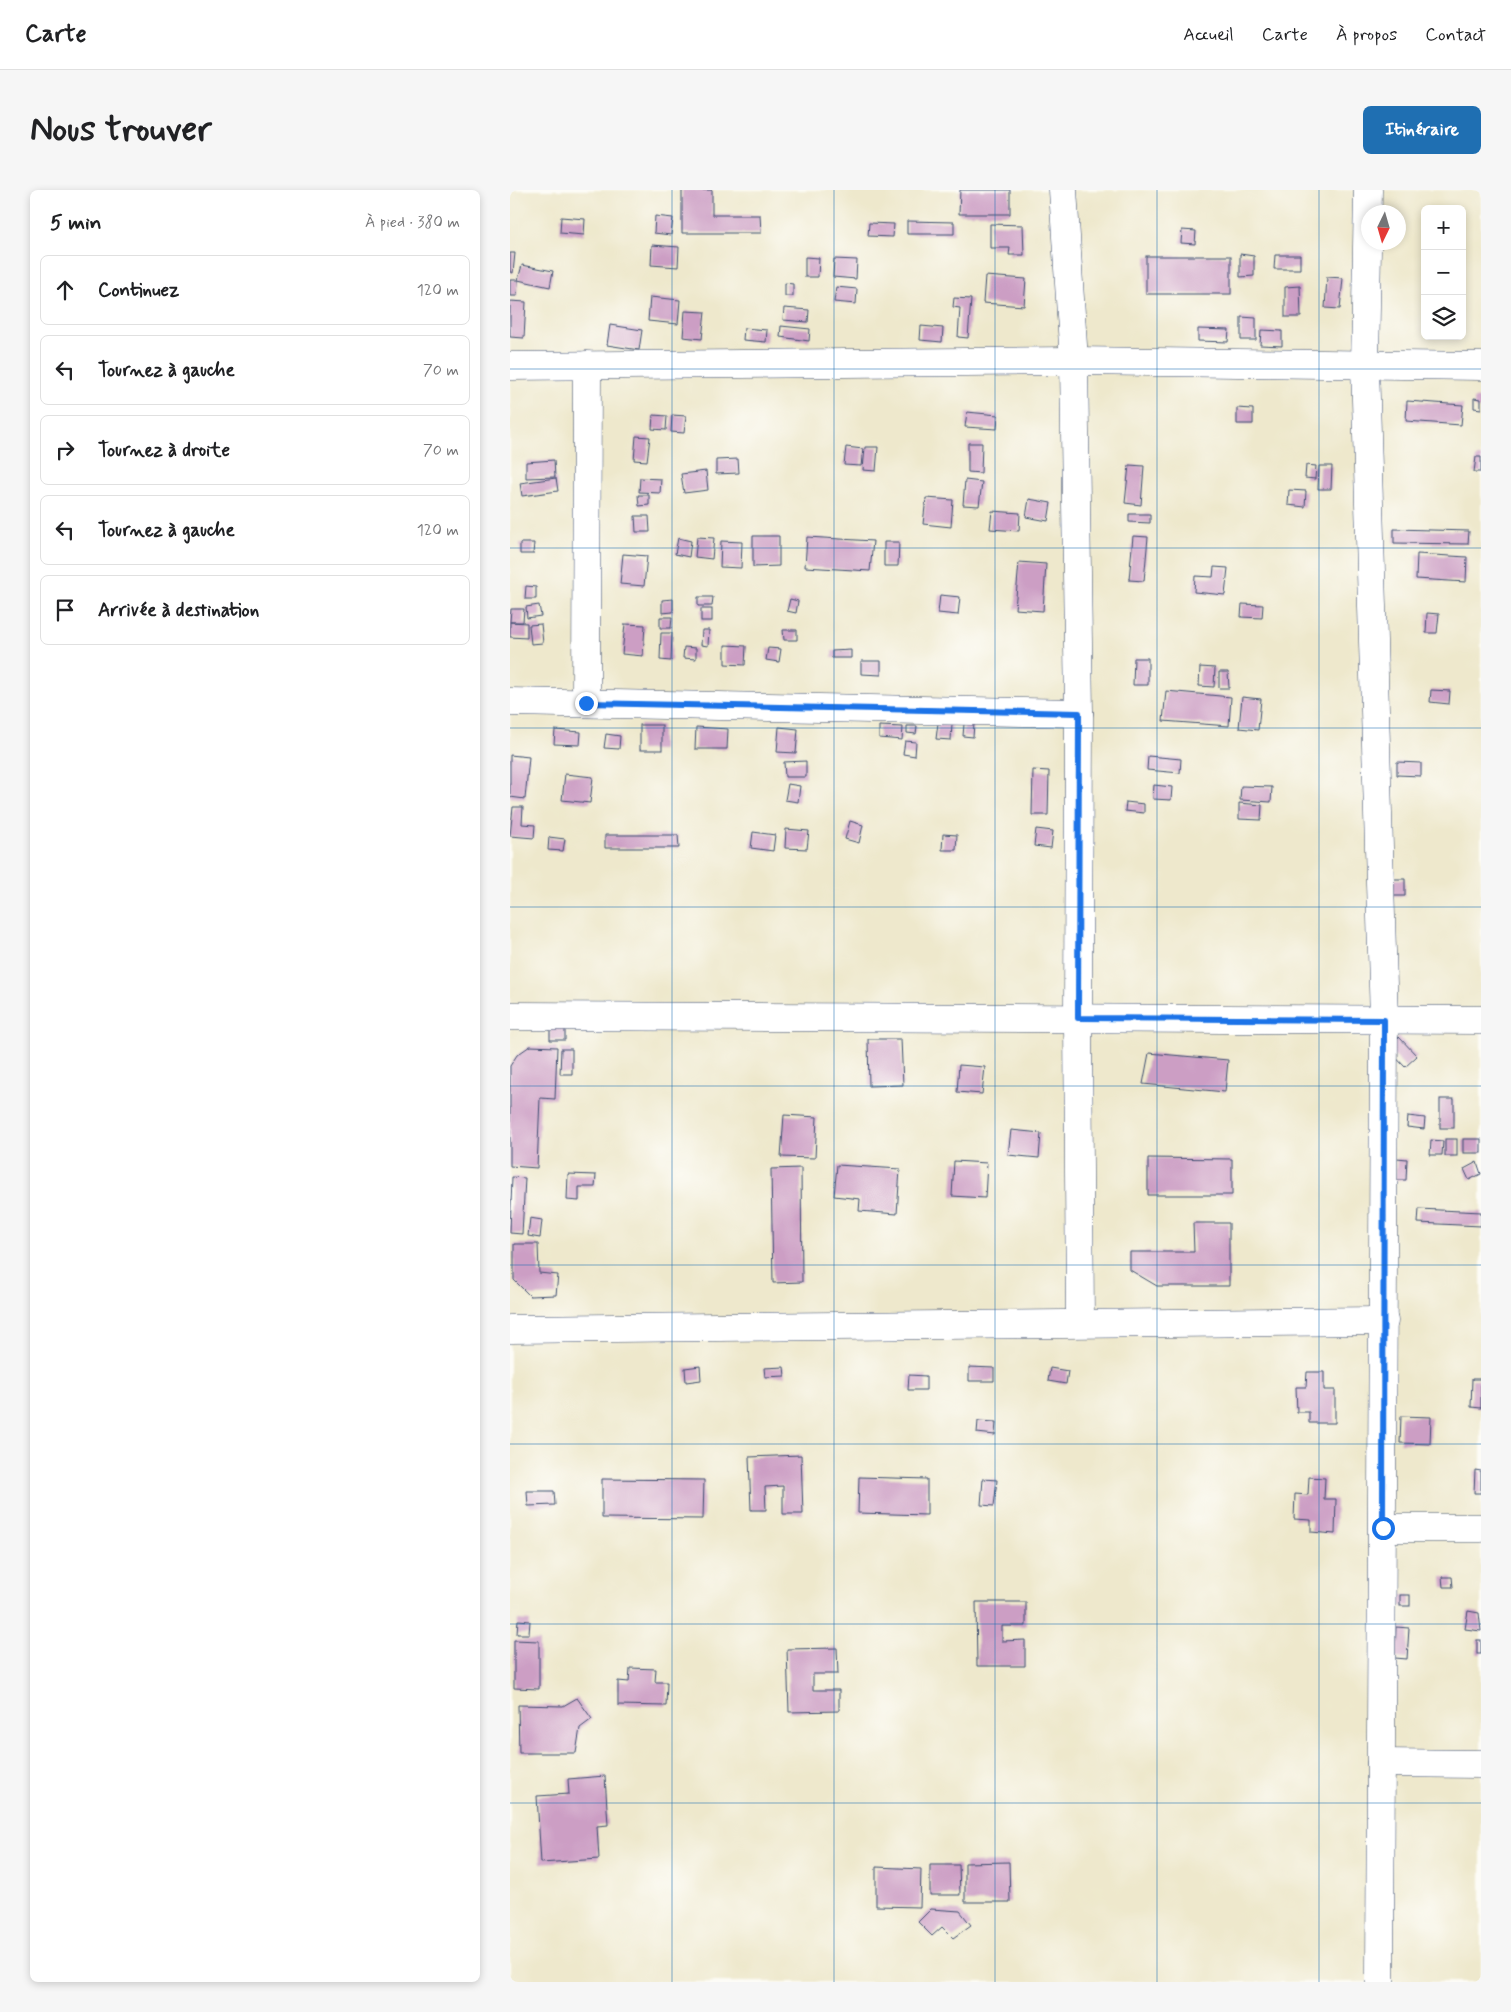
<!DOCTYPE html>
<html lang="fr">
<head>
<meta charset="utf-8">
<style>
	:root { --surface:#fff; --page:#f6f6f6; --text:#202124; --muted:#757577; --line:#e0e0e0; --accent:#1f6fb2 }
	body { margin:0; font-family:Mynerve,sans-serif; background:var(--page); color:var(--text) }
	.controls { position:absolute; right:15px; top:15px; display:grid; overflow:hidden; border-radius:8px; box-shadow:0 2px 8px #0003 }
	.controls button { width:45px; height:45px; display:grid; place-items:center; padding:0; border:0; border-bottom:1px solid var(--line); background:var(--surface); color:var(--text); font:25px sans-serif }
	.compass { position:absolute; left:851px; top:15px; width:45px; height:45px; border-radius:50%; background:var(--surface); box-shadow:0 2px 8px #0003; rotate:185deg }
	.stop { position:absolute; width:15px; height:15px; margin:-11px; border:4px solid #1a73e8; border-radius:50%; background:#fff }
	.stop.end { background:#1a73e8; border-color:#fff; box-shadow:0 1px 5px #0008 }
	.list { margin:0; padding:0; list-style:none }
	h2 { display:flex; justify-content:space-between; align-items:center; height:65px; margin:0; padding:0 20px; font-size:21px }
	h2 small { font-size:16px; font-weight:400; color:var(--muted) }
	.list li { display:grid; grid-template-columns:32px 1fr auto; gap:15px; align-items:center; box-sizing:border-box; height:70px; margin:0 10px 10px; padding:0 10px; border:1px solid var(--line); border-radius:8px }
	.list b { display:block; font-size:19px; white-space:nowrap }
	.list em { font-size:16px; font-style:normal; color:var(--muted) }
	.icon { flex:none; width:28px; height:28px; fill:none; stroke:currentColor; stroke-width:2; stroke-linecap:round; stroke-linejoin:round }
	.map { position:relative; flex:none; width:971px; height:1792px; overflow:hidden; border-radius:8px }
	header { display:flex; align-items:center; gap:30px; box-sizing:border-box; height:70px; padding:0 25px; background:var(--surface); border-bottom:1px solid var(--line) }
	header strong { font-size:24px }
	nav { display:flex; gap:28px; margin-inline-start:auto; font-size:18px }
	.intro { display:flex; align-items:center; justify-content:space-between; box-sizing:border-box; height:120px; padding:0 30px }
	h1 { margin:0; font-size:35px }
	.button { padding:12px 22px; border-radius:8px; background:var(--accent); color:#fff; font-size:18px; font-weight:700 }
	main { display:flex; gap:30px; padding:0 30px }
	aside { flex:1; background:var(--surface); border-radius:8px; box-shadow:0 2px 8px #0003 }
	.map>svg:first-child { display:block }
	.building { fill:#cc9ec4 }
	.lines { fill:none; stroke-linecap:round; stroke-linejoin:round }
	.street-casing { stroke:#3b4b6e; stroke-width:29 }
	.street { stroke:#fff; stroke-width:28 }
	.route { stroke:#1a73e8; stroke-width:6 }
	.grid { fill:none; stroke:#1f6fb2; stroke-width:1; stroke-opacity:0.55 }
</style>
</head>
<body>
<header>
<strong>Carte</strong>
<nav><a>Accueil</a><a>Carte</a><a>À propos</a><a>Contact</a></nav>
</header>
<div class="intro"><h1>Nous trouver</h1><a class="button">Itinéraire</a></div>
<main>
<aside>
<h2>5 min<small>À pied · 380 m</small></h2>
<ul class="list">
<li><svg class="icon" aria-label="ahead" viewBox="0 0 24 24"><path d="M12 20V5M6 11l6-6 6 6"/></svg><div><b>Continuez</b></div><em>120 m</em></li>
<li><svg class="icon" aria-label="left" viewBox="0 0 24 24"><path d="M17 20v-9H6M10 6l-5 5 5 5"/></svg><div><b>Tournez à gauche</b></div><em>70 m</em></li>
<li><svg class="icon" aria-label="right" viewBox="0 0 24 24"><path d="M7 20v-9h11M14 6l5 5-5 5"/></svg><div><b>Tournez à droite</b></div><em>70 m</em></li>
<li><svg class="icon" aria-label="left" viewBox="0 0 24 24"><path d="M17 20v-9H6M10 6l-5 5 5 5"/></svg><div><b>Tournez à gauche</b></div><em>120 m</em></li>
<li><svg class="icon" aria-label="arrive" viewBox="0 0 24 24"><path d="M6 21V4h12l-3 4 3 4H6"/></svg><div><b>Arrivée à destination</b></div></li>
</ul>
</aside>
<div class="map">
<svg width="971" height="1792" viewBox="0 0 971 1792">
	<rect width="100%" height="100%" fill="#fdfcf7"/>
	<filter id="ink" filterUnits="userSpaceOnUse"><feTurbulence type="fractalNoise" baseFrequency=".02" numOctaves="2"/><feDisplacementMap in="SourceGraphic" scale="10" xChannelSelector="R" yChannelSelector="G"/><feConvolveMatrix kernelMatrix="1 2 1 2 8 2 1 2 1" color-interpolation-filters="sRGB"/></filter>
	<filter id="wash" filterUnits="userSpaceOnUse"><feTurbulence type="fractalNoise" baseFrequency=".0096" numOctaves="4" result="noise"/><feDisplacementMap in="SourceGraphic" scale="20" xChannelSelector="R" yChannelSelector="G"/><feGaussianBlur stdDeviation="1.12" result="paint"/><feColorMatrix in="noise" values="0 0 0 0 0 0 0 0 0 0 0 0 0 0 0 0 0 1.4 0 .05"/><feComposite in="paint" operator="in"/></filter>
	<g filter="url(#wash)">
		<rect width="100%" height="100%" fill="#eee8cc"/>
		<g id="blocks">
			<g class="building">
				<polygon points="172,0 202,0 202,25 250,25 251,43 172,43"/>
				<polygon points="450,0 500,0 500,24 449,24"/>
				<polygon points="145,26 163,28 161,45 144,43"/>
				<polygon points="51,27 75,29 74,45 50,43"/>
				<polygon points="397,31 444,32 444,44 397,44"/>
				<polygon points="359,33 384,34 383,47 358,46"/>
				<polygon points="480,34 513,35 514,65 499,65 500,58 480,58"/>
				<polygon points="672,40 686,41 685,54 671,53"/>
				<polygon points="142,55 169,57 168,77 141,75"/>
				<polygon points="0,63 5,63 3,83 0,82"/>
				<polygon points="730,64 744,66 744,86 730,87"/>
				<polygon points="765,65 790,65 790,79 764,79"/>
				<rect x="636" y="66" width="85" height="38"/>
				<polygon points="295,67 309,68 308,87 295,87"/>
				<polygon points="324,69 347,70 346,89 323,87"/>
				<polygon points="12,75 43,81 40,97 8,90"/>
				<polygon points="475,86 516,89 514,116 473,113"/>
				<polygon points="817,87 833,88 830,119 815,118"/>
				<polygon points="0,90 8,90 7,106 0,106"/>
				<polygon points="275,93 283,94 283,106 275,106"/>
				<polygon points="790,96 791,127 775,127 775,97"/>
				<polygon points="326,97 347,99 346,114 324,112"/>
				<polygon points="140,107 170,110 168,134 138,131"/>
				<polygon points="444,108 461,109 458,148 448,147 450,118 443,117"/>
				<polygon points="0,111 16,112 14,148 0,147"/>
				<polygon points="274,118 299,120 298,132 273,130"/>
				<polygon points="175,121 195,122 192,149 173,147"/>
				<polygon points="731,127 746,128 746,150 731,150"/>
				<polygon points="100,135 132,140 129,160 97,155"/>
				<polygon points="271,136 300,139 299,151 270,147"/>
				<polygon points="411,136 433,138 432,152 410,150"/>
				<polygon points="234,138 257,140 256,152 233,150"/>
				<polygon points="688,139 719,140 718,152 688,151"/>
				<polygon points="751,140 772,141 772,156 750,155"/>
				<polygon points="964,208 971,209 971,219 964,218"/>
				<polygon points="897,211 953,215 951,235 896,231"/>
				<polygon points="727,218 743,219 743,234 727,234"/>
				<polygon points="457,222 488,225 487,239 455,237"/>
				<polygon points="143,225 157,226 156,240 142,239"/>
				<polygon points="162,225 176,226 174,243 161,242"/>
				<polygon points="126,246 140,247 137,271 124,270"/>
				<polygon points="458,253 472,253 471,283 458,282"/>
				<polygon points="336,257 353,259 351,276 334,275"/>
				<polygon points="355,257 368,257 366,281 353,280"/>
				<polygon points="966,267 971,267 971,282 964,282"/>
				<polygon points="228,269 229,283 206,284 206,270"/>
				<polygon points="44,270 45,287 16,288 16,272"/>
				<polygon points="619,275 634,276 631,315 615,313"/>
				<polygon points="796,275 806,276 805,289 795,288"/>
				<polygon points="809,276 822,276 821,299 808,299"/>
				<polygon points="196,281 198,300 174,303 171,284"/>
				<polygon points="46,288 48,301 12,306 10,293"/>
				<polygon points="130,288 151,289 150,303 129,302"/>
				<polygon points="455,290 472,292 469,316 453,315"/>
				<polygon points="779,300 796,301 795,317 778,315"/>
				<polygon points="128,305 139,305 139,315 129,316"/>
				<polygon points="416,308 443,310 441,337 413,334"/>
				<polygon points="519,309 541,313 538,331 516,327"/>
				<polygon points="482,321 510,323 509,341 480,339"/>
				<polygon points="619,324 640,324 640,333 619,332"/>
				<polygon points="125,326 139,326 140,342 126,342"/>
				<polygon points="884,339 959,341 958,354 884,353"/>
				<polygon points="243,346 269,346 269,376 243,377"/>
				<polygon points="623,346 638,347 634,391 619,390"/>
				<polygon points="187,347 204,348 202,369 185,367"/>
				<polygon points="297,347 363,351 360,381 295,377"/>
				<polygon points="168,348 181,351 179,367 165,364"/>
				<polygon points="211,351 232,352 231,378 210,377"/>
				<polygon points="374,352 389,352 388,376 374,376"/>
				<polygon points="10,353 24,353 23,364 10,364"/>
				<polygon points="113,364 137,366 134,396 110,394"/>
				<polygon points="907,364 957,367 956,392 906,389"/>
				<polygon points="509,372 536,374 533,421 505,419"/>
				<polygon points="704,377 718,378 715,405 684,402 685,386 703,387"/>
				<polygon points="16,396 26,397 26,409 15,409"/>
				<polygon points="430,405 450,407 448,425 428,423"/>
				<polygon points="188,407 203,407 202,416 188,416"/>
				<polygon points="163,409 163,422 152,423 152,410"/>
				<polygon points="280,409 288,411 286,423 277,421"/>
				<polygon points="732,414 753,415 752,428 731,427"/>
				<polygon points="29,415 31,426 17,428 16,417"/>
				<polygon points="1,419 14,419 13,432 0,432"/>
				<rect x="191" y="419" width="11" height="12"/>
				<polygon points="917,423 929,424 927,443 916,443"/>
				<polygon points="150,427 162,427 161,438 150,438"/>
				<polygon points="0,432 17,433 17,448 0,447"/>
				<polygon points="31,434 33,453 21,454 19,435"/>
				<polygon points="115,434 135,435 133,466 112,464"/>
				<polygon points="192,440 199,440 198,456 191,455"/>
				<polygon points="273,440 287,440 287,450 274,450"/>
				<polygon points="151,443 162,443 161,471 150,470"/>
				<polygon points="215,455 236,456 235,475 215,474"/>
				<polygon points="174,457 186,458 186,469 173,468"/>
				<polygon points="258,458 271,459 269,472 256,470"/>
				<polygon points="341,460 341,468 322,468 322,461"/>
				<polygon points="624,468 638,468 638,495 623,495"/>
				<polygon points="351,471 371,471 371,485 351,484"/>
				<polygon points="690,477 705,478 704,497 689,496"/>
				<polygon points="709,482 718,482 719,498 709,498"/>
				<polygon points="921,500 940,501 939,514 920,512"/>
				<polygon points="656,501 721,507 719,536 653,531"/>
				<polygon points="732,507 751,509 748,540 729,538"/>
				<polygon points="428,533 442,534 441,550 426,549"/>
				<polygon points="454,534 464,534 463,547 453,546"/>
				<rect x="130" y="535" width="22" height="25"/>
				<polygon points="369,536 393,537 392,550 369,548"/>
				<polygon points="397,536 407,536 406,544 397,543"/>
				<polygon points="186,537 218,539 217,559 185,559"/>
				<polygon points="269,537 288,539 286,563 267,562"/>
				<polygon points="45,540 71,542 70,555 44,554"/>
				<polygon points="96,544 110,546 109,559 94,558"/>
				<polygon points="395,551 406,552 405,566 393,564"/>
				<polygon points="0,565 19,567 15,609 0,607"/>
				<polygon points="638,566 671,569 670,583 637,580"/>
				<polygon points="296,571 296,587 275,587 274,572"/>
				<polygon points="887,572 911,573 911,586 887,585"/>
				<polygon points="523,580 539,581 538,625 522,625"/>
				<polygon points="55,584 83,587 80,613 52,610"/>
				<polygon points="278,594 290,596 288,612 275,610"/>
				<polygon points="644,595 662,597 661,610 643,609"/>
				<polygon points="731,596 762,597 761,612 730,610"/>
				<polygon points="616,612 634,614 634,623 615,621"/>
				<polygon points="729,613 752,615 751,630 729,629"/>
				<polygon points="3,617 13,617 12,634 25,635 24,648 0,646"/>
				<polygon points="340,631 353,635 349,653 335,649"/>
				<polygon points="276,639 299,641 297,659 275,658"/>
				<polygon points="526,639 543,641 541,658 524,656"/>
				<polygon points="243,642 265,645 263,661 241,658"/>
				<polygon points="433,644 447,645 446,660 432,660"/>
				<polygon points="95,645 168,645 169,658 95,658"/>
				<polygon points="39,647 55,649 53,661 38,660"/>
				<polygon points="880,689 895,689 895,706 881,706"/>
				<polygon points="40,834 55,835 55,850 40,850"/>
				<polygon points="889,847 907,866 895,877 877,858"/>
				<polygon points="358,849 391,849 393,895 359,896"/>
				<polygon points="20,856 47,857 45,909 30,908 27,978 0,976 0,876 7,865"/>
				<polygon points="51,859 62,859 62,884 50,884"/>
				<polygon points="639,863 718,870 715,902 633,894"/>
				<polygon points="449,875 475,877 472,904 447,902"/>
				<rect x="930" y="909" width="14" height="29"/>
				<polygon points="274,925 307,927 305,968 271,967"/>
				<polygon points="898,926 915,928 914,939 897,937"/>
				<polygon points="501,940 531,943 529,968 498,965"/>
				<rect x="935" y="949" width="12" height="17"/>
				<rect x="953" y="949" width="18" height="14"/>
				<polygon points="921,950 933,951 932,965 920,965"/>
				<polygon points="638,968 722,969 722,1005 638,1005"/>
				<polygon points="887,968 897,969 896,990 885,990"/>
				<polygon points="444,971 477,973 475,1008 442,1006"/>
				<polygon points="967,972 971,984 959,990 954,979"/>
				<polygon points="327,975 390,979 387,1024 349,1021 350,1009 324,1006"/>
				<polygon points="291,978 292,1092 263,1093 261,979"/>
				<polygon points="58,984 86,985 85,997 69,997 69,1011 57,1010"/>
				<polygon points="2,987 15,988 12,1044 0,1043"/>
				<polygon points="909,1019 971,1022 971,1036 908,1033"/>
				<polygon points="20,1028 32,1030 30,1048 18,1046"/>
				<polygon points="683,1033 719,1033 719,1096 647,1096 620,1080 620,1062 684,1062"/>
				<polygon points="4,1054 28,1054 29,1083 48,1085 46,1105 20,1106 4,1090"/>
				<polygon points="190,1176 191,1190 176,1192 175,1178"/>
				<polygon points="274,1177 275,1186 255,1187 254,1178"/>
				<polygon points="459,1177 484,1178 484,1191 459,1191"/>
				<polygon points="540,1178 558,1181 556,1194 538,1191"/>
				<polygon points="797,1182 814,1182 814,1200 825,1200 825,1233 799,1233 799,1222 787,1222 786,1197 796,1197"/>
				<polygon points="399,1185 416,1186 416,1200 398,1200"/>
				<polygon points="962,1189 971,1189 971,1218 961,1217"/>
				<polygon points="891,1226 921,1227 920,1254 890,1253"/>
				<polygon points="468,1231 486,1232 485,1245 467,1243"/>
				<polygon points="291,1265 293,1324 273,1324 273,1296 255,1297 256,1320 241,1320 239,1267"/>
				<polygon points="965,1280 971,1281 971,1303 964,1303"/>
				<polygon points="349,1287 417,1289 417,1325 348,1323"/>
				<polygon points="799,1287 815,1288 814,1309 826,1309 825,1344 801,1342 801,1330 784,1329 785,1304 798,1305"/>
				<polygon points="92,1289 194,1290 193,1329 92,1328"/>
				<polygon points="473,1289 487,1290 484,1316 471,1315"/>
				<polygon points="17,1301 44,1301 45,1315 18,1316"/>
				<polygon points="932,1387 942,1387 943,1397 933,1397"/>
				<rect x="890" y="1405" width="10" height="11"/>
				<polygon points="466,1412 516,1412 516,1436 492,1436 492,1451 515,1450 515,1476 467,1476"/>
				<polygon points="958,1421 969,1423 971,1441 955,1439"/>
				<polygon points="8,1430 20,1431 19,1444 7,1444"/>
				<polygon points="886,1437 899,1438 897,1469 885,1468"/>
				<polygon points="4,1450 29,1451 29,1499 4,1498"/>
				<rect x="967" y="1450" width="4" height="14"/>
				<polygon points="327,1458 328,1484 303,1484 303,1500 329,1500 329,1521 279,1522 277,1459"/>
				<polygon points="120,1478 146,1479 145,1492 157,1492 156,1516 108,1515 108,1491 119,1492"/>
				<polygon points="67,1508 82,1529 70,1538 66,1563 9,1563 8,1515 53,1516"/>
				<polygon points="95,1586 98,1635 87,1636 89,1669 31,1673 27,1606 59,1604 58,1589"/>
				<polygon points="499,1672 500,1712 455,1712 455,1673"/>
				<polygon points="420,1675 449,1675 450,1705 420,1705"/>
				<polygon points="366,1677 411,1679 410,1717 366,1716"/>
				<polygon points="421,1719 450,1721 461,1735 443,1748 432,1737 422,1746 408,1732"/>
			</g>
		</g>
	</g>
	<g filter="url(#ink)">
		<use href="#blocks" fill-opacity="0" stroke="#3b4b6e" stroke-width="1"/>
		<g class="lines">
			<defs>
				<g id="street">
					<polyline points="553,0 564,171 569,523 568,828 570,1133"/>
					<polyline points="858,0 855,175 874,830 870,1792"/>
					<polyline points="0,176 564,171 971,176"/>
					<polyline points="0,512 569,523"/>
					<polyline points="76,513 77,175"/>
					<polyline points="0,826 971,830"/>
					<polyline points="0,1139 874,1131"/>
					<polyline points="873,1338 971,1338"/>
					<polyline points="871,1573 971,1574"/>
				</g>
			</defs>
			<use href="#street" class="street-casing"/>
			<use href="#street" class="street"/>
		</g>
	</g>
	<g class="lines" filter="url(#ink)">
		<polyline class="route" points="76,513 569,523 568,828 874,830 873,1338"/>
	</g>
	<path class="grid" d="M 162,0 L 162,1792M 324,0 L 324,1792M 485,0 L 485,1792M 647,0 L 647,1792M 809,0 L 809,1792M 0,179 L 971,179M 0,358 L 971,358M 0,538 L 971,538M 0,717 L 971,717M 0,896 L 971,896M 0,1075 L 971,1075M 0,1254 L 971,1254M 0,1434 L 971,1434M 0,1613 L 971,1613"/>
</svg>
<div class="controls">
<button>+</button>
<button>−</button>
<button><svg class="icon" aria-label="layers" viewBox="0 0 24 24"><path d="M12 4l9 5-9 5-9-5zM3 14l9 5 9-5"/></svg></button>
</div>
<svg class="compass" viewBox="-18 -18 36 36"><path d="M0-13l5 13h-10z" fill="#e53935"/><path d="M0 13l5-13h-10z" fill="#757577"/></svg>
<div class="stop" style="left:873px;top:1338px"></div>
<div class="stop end" style="left:76px;top:513px"></div>
</div>
</main>
</body>
</html>
